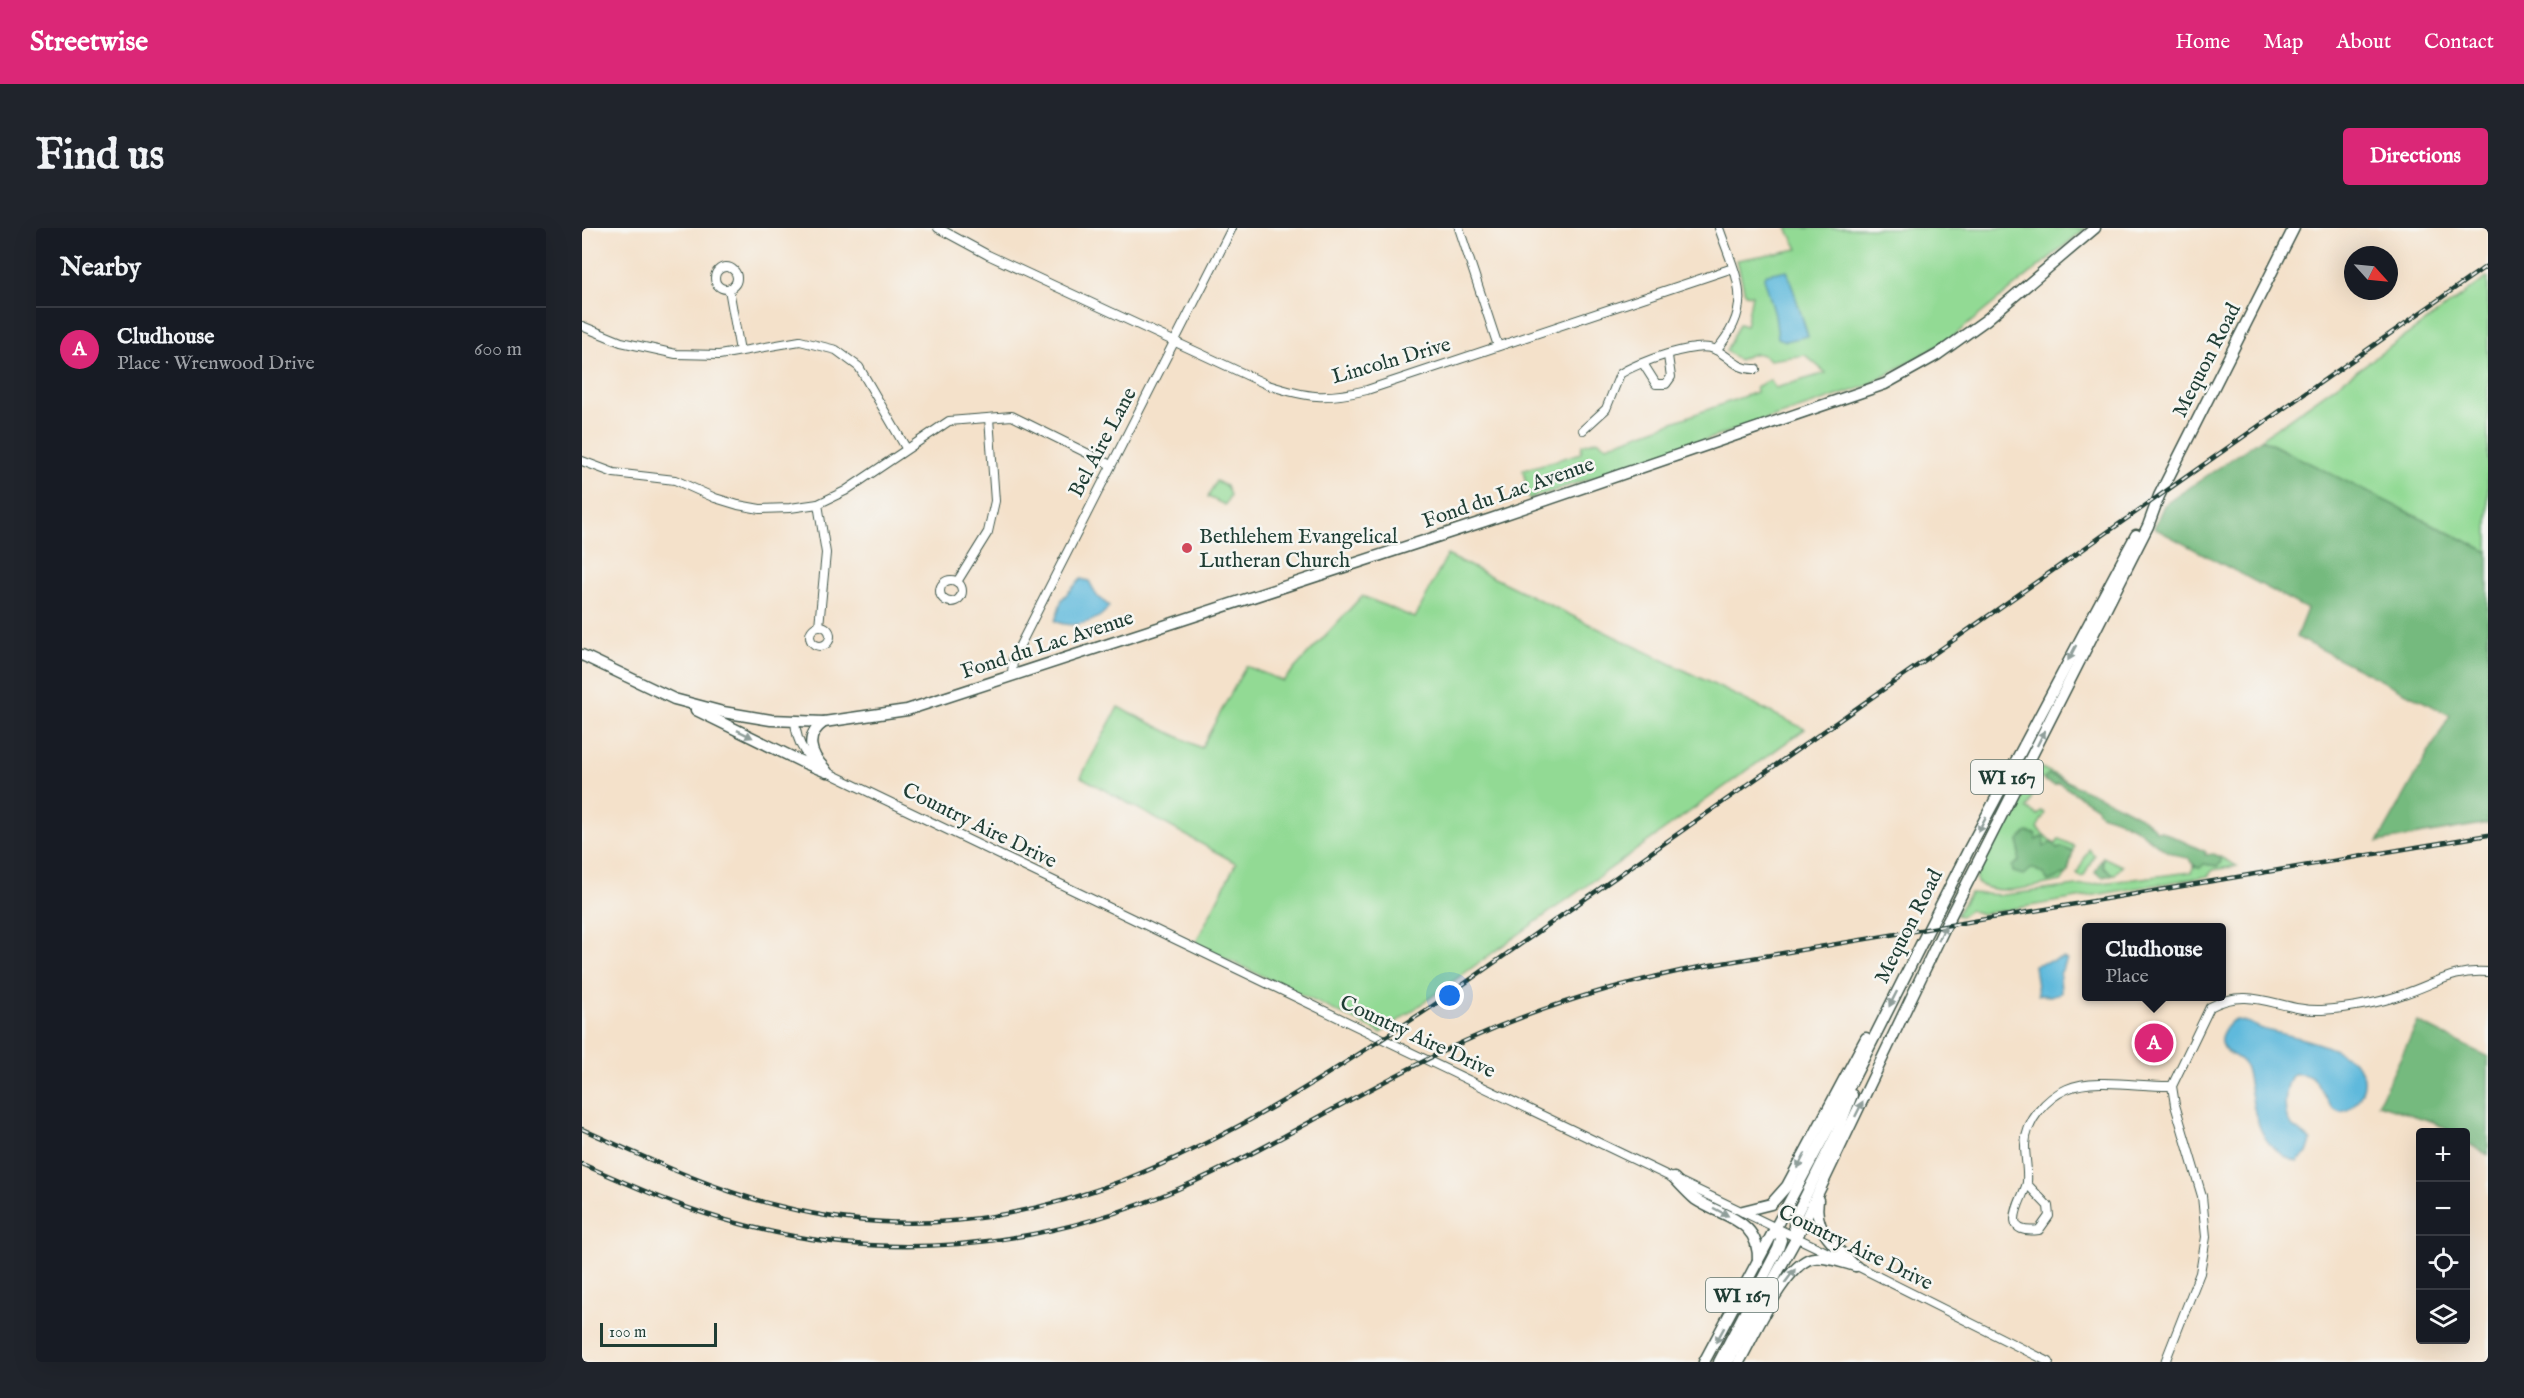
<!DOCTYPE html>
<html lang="en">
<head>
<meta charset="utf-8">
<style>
	:root { --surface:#171b24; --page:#20242c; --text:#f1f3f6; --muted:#9ea1a6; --line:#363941; --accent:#db2777 }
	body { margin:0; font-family:"IM FELL English",serif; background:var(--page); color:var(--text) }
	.controls { position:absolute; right:18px; bottom:18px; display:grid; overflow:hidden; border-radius:6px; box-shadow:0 6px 24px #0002 }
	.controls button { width:54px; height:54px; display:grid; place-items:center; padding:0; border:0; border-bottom:2px solid var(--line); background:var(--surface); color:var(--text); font:30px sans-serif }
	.compass { position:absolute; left:1762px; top:18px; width:54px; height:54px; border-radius:50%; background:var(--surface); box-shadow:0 6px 24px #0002; rotate:117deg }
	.scale { position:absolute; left:18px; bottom:15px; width:117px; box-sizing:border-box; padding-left:6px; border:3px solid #1f3d34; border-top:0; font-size:16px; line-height:21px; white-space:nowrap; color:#1f3d34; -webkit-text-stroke:4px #f6f6f2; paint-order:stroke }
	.you { position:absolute; left:868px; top:768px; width:21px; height:21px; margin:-15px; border:4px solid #fff; border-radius:50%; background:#1a73e8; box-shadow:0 0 0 9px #1a73e833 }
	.badge { display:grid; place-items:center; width:39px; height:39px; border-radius:50%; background:var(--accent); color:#fff; font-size:20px; font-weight:700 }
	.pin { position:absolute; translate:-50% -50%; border:3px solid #fff; box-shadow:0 2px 6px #0006 }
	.popup { position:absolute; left:1500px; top:695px; width:144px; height:78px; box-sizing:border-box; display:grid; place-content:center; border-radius:6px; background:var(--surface); filter:drop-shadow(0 2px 4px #0005); font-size:20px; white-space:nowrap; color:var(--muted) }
	.popup b { font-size:22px; color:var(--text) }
	.popup::after { content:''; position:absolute; left:50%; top:100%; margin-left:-12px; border:12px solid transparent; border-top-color:var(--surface) }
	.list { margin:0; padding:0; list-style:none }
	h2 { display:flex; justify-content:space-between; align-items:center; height:78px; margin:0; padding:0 24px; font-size:26px }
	h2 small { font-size:20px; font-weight:400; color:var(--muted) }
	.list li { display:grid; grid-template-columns:39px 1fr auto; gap:18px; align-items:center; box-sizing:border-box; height:84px; padding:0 24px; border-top:2px solid var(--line) }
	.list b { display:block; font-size:22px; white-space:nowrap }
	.list p { margin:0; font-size:20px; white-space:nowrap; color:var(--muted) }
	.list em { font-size:20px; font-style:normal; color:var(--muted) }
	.icon { flex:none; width:33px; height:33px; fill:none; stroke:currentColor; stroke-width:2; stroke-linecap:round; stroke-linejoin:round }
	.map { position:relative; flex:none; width:1906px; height:1134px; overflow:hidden; border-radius:6px }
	header { display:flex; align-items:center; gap:36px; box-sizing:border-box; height:84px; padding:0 30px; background:var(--accent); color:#fff }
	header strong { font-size:28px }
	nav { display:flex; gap:33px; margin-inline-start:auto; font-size:21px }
	.intro { display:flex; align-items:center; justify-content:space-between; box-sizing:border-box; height:144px; padding:0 36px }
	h1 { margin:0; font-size:42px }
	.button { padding:15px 27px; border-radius:6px; background:var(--accent); color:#fff; font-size:21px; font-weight:700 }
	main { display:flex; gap:36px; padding:0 36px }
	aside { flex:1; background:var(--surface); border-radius:6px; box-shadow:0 6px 24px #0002 }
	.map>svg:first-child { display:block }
	.green { fill:#92da94; stroke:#588c64; stroke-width:1.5 }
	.forest { fill:#75ba7e; stroke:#4a7c59; stroke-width:1.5 }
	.water { fill:#5eb9dc; stroke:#3e7b88; stroke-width:1.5 }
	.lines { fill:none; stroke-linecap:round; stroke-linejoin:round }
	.minor-casing { stroke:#3f564a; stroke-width:10 }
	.major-casing { stroke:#3f564a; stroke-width:13 }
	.minor { stroke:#fff; stroke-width:8 }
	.major { stroke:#fff; stroke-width:10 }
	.rail-casing { stroke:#1f3d34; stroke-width:4.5 }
	.rail { stroke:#f6f6f2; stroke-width:2; stroke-dasharray:7; stroke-linecap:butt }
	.oneway { fill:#8f9e9a }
	.poi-dot { fill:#d1495b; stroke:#f6f6f2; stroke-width:2 }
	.labels { text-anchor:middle; stroke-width:5; stroke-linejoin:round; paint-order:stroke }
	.shield { fill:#f6f6f2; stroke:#60746d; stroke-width:1.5 }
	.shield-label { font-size:20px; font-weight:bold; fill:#1f3d34 }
	.street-label { font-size:21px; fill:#1f3d34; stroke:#f6f6f2 }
	.poi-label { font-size:21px; fill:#1f3d34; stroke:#f6f6f2; text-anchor:start }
</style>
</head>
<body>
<header>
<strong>Streetwise</strong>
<nav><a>Home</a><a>Map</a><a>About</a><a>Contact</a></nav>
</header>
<div class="intro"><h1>Find us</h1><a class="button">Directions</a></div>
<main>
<aside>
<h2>Nearby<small></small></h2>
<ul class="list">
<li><span class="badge">A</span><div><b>Cludhouse</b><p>Place · Wrenwood Drive</p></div><em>600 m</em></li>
</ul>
</aside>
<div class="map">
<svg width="1906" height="1134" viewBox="0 0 1906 1134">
	<rect width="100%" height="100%" fill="#f6f6f2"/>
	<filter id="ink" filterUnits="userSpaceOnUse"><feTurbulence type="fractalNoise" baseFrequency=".0167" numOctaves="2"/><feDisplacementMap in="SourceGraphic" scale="12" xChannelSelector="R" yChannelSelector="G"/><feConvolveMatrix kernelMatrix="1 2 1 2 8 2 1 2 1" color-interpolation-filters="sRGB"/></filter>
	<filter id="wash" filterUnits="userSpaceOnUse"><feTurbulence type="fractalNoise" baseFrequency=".008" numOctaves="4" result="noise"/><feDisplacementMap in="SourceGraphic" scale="24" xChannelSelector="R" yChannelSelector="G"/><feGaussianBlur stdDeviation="1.35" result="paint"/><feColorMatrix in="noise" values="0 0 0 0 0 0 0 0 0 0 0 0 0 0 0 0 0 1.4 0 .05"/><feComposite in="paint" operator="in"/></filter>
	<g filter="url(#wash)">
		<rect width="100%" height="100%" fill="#f4e1ca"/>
		<g class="green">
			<path d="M 1205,0 L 1504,0 L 1368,111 L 1285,158 L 947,271 L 941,242 L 999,225 L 1000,217 L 1015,212 L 1025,218 L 1174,164 L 1174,159 L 1188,152 L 1193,160 L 1244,145 L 1223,127 L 1188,132 C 1176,121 1169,126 1157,132 L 1144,123 L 1157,96 L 1164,98 L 1170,67 L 1163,66 L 1155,32 L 1216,21 Z"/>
			<polygon points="1906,49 1906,324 1679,211"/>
			<polygon points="634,253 644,258 648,267 643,277 626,269"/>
			<polygon points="865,327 1223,501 799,805 613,716 654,635 499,549 536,479 619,520 664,438 701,453 780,368 833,390"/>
			<polygon points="1452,536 1491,556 1475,551 1463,553 1451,545"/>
			<path d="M 1439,558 L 1445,558 L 1452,563 L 1445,581 L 1456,587 L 1459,583 L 1463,585 L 1455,600 L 1471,615 L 1474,616 L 1477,611 L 1492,618 L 1486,644 L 1480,653 C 1454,657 1419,670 1395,655 L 1394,649 Z"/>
			<polygon points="1507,621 1512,627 1502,648 1498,649 1495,645"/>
			<polygon points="1521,629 1540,638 1532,647 1521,639"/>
			<polygon points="1638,629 1655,638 1631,642 1626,648 1406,685 1397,686 1388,682 1379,688 1374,687 1388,665 1421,667 1609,644 1612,638 1617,640 1621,636 1636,638"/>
		</g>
		<g class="forest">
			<polygon points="1679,211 1906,324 1906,595 1796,614 1868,487 1714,409 1725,381 1572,300 1582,277"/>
			<path d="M 1467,546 C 1487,556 1566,586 1574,603 L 1579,603 L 1624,624 L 1623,627 L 1632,626 L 1638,629 L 1639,634 L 1636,638 L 1622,636 L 1618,640 L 1614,639 L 1607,630 C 1587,629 1569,611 1553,600 C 1542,594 1529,589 1518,586 L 1514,579 L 1477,555 L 1472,557 L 1463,553 L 1462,550 Z"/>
			<polygon points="1445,604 1454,606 1454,612 1462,608 1462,619 1470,614 1475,621 1480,619 1491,624 1485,646 1466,653 1462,647 1451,640 1441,647 1431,644 1430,638 1437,633 1437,612"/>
			<polygon points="1520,630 1521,639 1532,647 1520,649 1513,644"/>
			<polygon points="1836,794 1906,829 1906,927 1884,914 1884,904 1869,904 1852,894 1796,876"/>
		</g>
		<g class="water">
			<polygon points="1205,42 1226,108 1204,113 1196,110 1193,87 1182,50 1185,46"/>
			<path d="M 499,351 L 507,353 L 515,368 L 527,378 C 518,395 489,401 473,393 L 480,371 Z"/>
			<polygon points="1481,730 1485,732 1478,746 1479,765 1468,768 1456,767 1452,737"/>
			<path d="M 1652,792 C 1666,791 1675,801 1688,803 C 1713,809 1800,824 1779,866 C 1775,874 1768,883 1759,884 C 1738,879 1744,843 1711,846 C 1703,857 1699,887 1710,898 C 1716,904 1724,906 1729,913 L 1725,925 L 1715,934 C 1679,921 1674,894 1668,859 C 1666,852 1666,842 1662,836 C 1657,827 1642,827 1639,815 C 1637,807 1646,795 1652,792 Z"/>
		</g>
	</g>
	<g filter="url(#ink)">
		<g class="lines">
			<defs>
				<g id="minor">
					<path d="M 356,0 L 406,27 L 686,157 C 727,170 743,172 785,162 L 1151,40"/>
					<polyline points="877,0 916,118"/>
					<circle cx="144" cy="50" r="11"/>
					<polyline points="147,61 158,123"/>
					<polyline points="0,98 39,114 94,126 137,127 218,113 254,122 277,139 324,220"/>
					<path d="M 1134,122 C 1174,77 1154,49 1137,0"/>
					<polyline points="1062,137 1074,156 1084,156 1089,149 1086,128"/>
					<path d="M 1001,202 L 1024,181 L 1038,146 C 1054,135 1116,112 1134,122 C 1150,130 1155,142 1174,141"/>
					<polyline points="0,233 32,245 93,252 133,270 156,277 178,281 208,280 236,276 263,263 367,193 430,188 529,237"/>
					<polyline points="236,276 244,325 237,398"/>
					<circle cx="369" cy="363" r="11"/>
					<polyline points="375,354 406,304 413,273 407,190"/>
					<circle cx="238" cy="408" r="10"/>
					<polyline points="430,447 431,431 650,0"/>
					<path d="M 213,494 C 215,518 225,531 245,544 L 1259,1031"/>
					<path d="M 1445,956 L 1466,978 L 1467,988 L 1457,1002 C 1412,1008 1444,967 1445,954 C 1446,942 1443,929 1443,917 C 1444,893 1464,870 1485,861 C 1512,849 1560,859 1590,858"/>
					<polyline points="1271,1036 1467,1134"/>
					<path d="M 1583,1134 L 1618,1045 L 1624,1009 L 1620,968 L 1593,877 L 1590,858 L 1628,779 C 1669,756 1699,784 1740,782 C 1767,780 1797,775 1822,766 C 1853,756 1871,741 1906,744"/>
				</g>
				<g id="major">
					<polyline points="0,427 92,471 141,484 189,492 242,494 325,482 909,291 1303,156 1355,127 1404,92 1513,0"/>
					<polyline points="114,482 218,533 245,544"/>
					<path d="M 242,494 C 222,508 228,526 243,541"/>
					<path d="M 1092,950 C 1099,957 1106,965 1113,971 C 1141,990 1178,990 1176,1034"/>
					<path d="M 1236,972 C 1231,1003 1253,1018 1273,1038"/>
					<polyline points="1161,983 1189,976 1205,958 1284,810"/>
					<polyline points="1215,1009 1212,998 1213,989 1255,905 1270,867"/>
					<polyline points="1122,1134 1246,901 1387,621 1554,307"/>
					<polyline points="1137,1134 1196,1021 1199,1012 1195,1000"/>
					<polyline points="1146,1134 1215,1009 1364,697 1566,298 1577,268 1712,0"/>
					<path d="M 1157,1134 C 1171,1110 1204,1033 1232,1030 C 1245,1028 1261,1035 1274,1038"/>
				</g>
			</defs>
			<use href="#minor" class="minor-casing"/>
			<use href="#major" class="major-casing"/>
			<use href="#minor" class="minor"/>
			<use href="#major" class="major"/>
			<defs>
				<g id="rail">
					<path d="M 0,901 C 64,930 128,961 197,978 C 447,1042 649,911 849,779 L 1906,37"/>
					<path d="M 0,936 C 49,957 98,980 151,994 C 298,1036 456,1022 596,961 C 694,918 785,858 883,813 C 960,778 1040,754 1123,738 L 1906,607"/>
				</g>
			</defs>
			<use href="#rail" class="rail-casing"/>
			<use href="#rail" class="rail"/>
		</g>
		<defs><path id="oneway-solid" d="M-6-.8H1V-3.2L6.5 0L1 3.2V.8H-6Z" transform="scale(1.5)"/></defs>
		<g class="oneway">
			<use href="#oneway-solid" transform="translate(1490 425) rotate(118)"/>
			<use href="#oneway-solid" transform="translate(163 506) rotate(26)"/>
			<use href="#oneway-solid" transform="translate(1459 510) rotate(-63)"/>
			<use href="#oneway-solid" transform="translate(1400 597) rotate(118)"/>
			<use href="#oneway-solid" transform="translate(1360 705) rotate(-65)"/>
			<use href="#oneway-solid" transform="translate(1311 771) rotate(117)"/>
			<use href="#oneway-solid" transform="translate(1277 881) rotate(-64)"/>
			<use href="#oneway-solid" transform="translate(1219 933) rotate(118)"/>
			<use href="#oneway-solid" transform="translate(1139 984) rotate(28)"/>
			<use href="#oneway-solid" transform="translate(1208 1048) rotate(-53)"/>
			<use href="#oneway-solid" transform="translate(1138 1107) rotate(119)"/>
		</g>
	</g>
	<circle class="poi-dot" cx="605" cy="320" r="6"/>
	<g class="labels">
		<g class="shield">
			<rect x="1389" y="532" width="72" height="34" rx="4.5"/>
			<rect x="1124" y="1050" width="72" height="34" rx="4.5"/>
		</g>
		<g class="shield-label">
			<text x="1425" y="556">WI 167</text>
			<text x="1160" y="1074">WI 167</text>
		</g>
		<g class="street-label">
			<text transform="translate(809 132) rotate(-16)" y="7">Lincoln Drive</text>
			<text transform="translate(1624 132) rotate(-63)" y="7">Mequon Road</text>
			<text transform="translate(520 214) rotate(-62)" y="7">Bel Aire Lane</text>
			<text transform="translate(926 264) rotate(-19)" y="7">Fond du Lac Avenue</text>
			<text transform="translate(465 416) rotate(-18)" y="7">Fond du Lac Avenue</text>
			<text transform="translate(398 597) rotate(26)" y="7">Country Aire Drive</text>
			<text transform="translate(1326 698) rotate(-63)" y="7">Mequon Road</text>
			<text transform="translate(836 808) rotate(25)" y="7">Country Aire Drive</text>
			<text transform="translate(1274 1019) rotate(26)" y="7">Country Aire Drive</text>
		</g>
		<g class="poi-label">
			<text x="617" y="315">Bethlehem Evangelical<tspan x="617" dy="24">Lutheran Church</tspan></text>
		</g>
	</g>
</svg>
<div class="controls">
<button>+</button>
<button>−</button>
<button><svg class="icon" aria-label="locate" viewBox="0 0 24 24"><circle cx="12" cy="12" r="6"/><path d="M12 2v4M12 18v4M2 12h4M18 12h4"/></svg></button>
<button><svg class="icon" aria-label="layers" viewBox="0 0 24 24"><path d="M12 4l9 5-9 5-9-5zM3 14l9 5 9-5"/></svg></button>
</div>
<svg class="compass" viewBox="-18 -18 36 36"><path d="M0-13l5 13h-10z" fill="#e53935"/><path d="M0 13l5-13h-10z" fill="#9ea1a6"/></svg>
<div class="scale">100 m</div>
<div class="you"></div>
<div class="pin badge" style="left:1572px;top:815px">A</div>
<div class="popup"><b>Cludhouse</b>Place</div>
</div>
</main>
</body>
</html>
